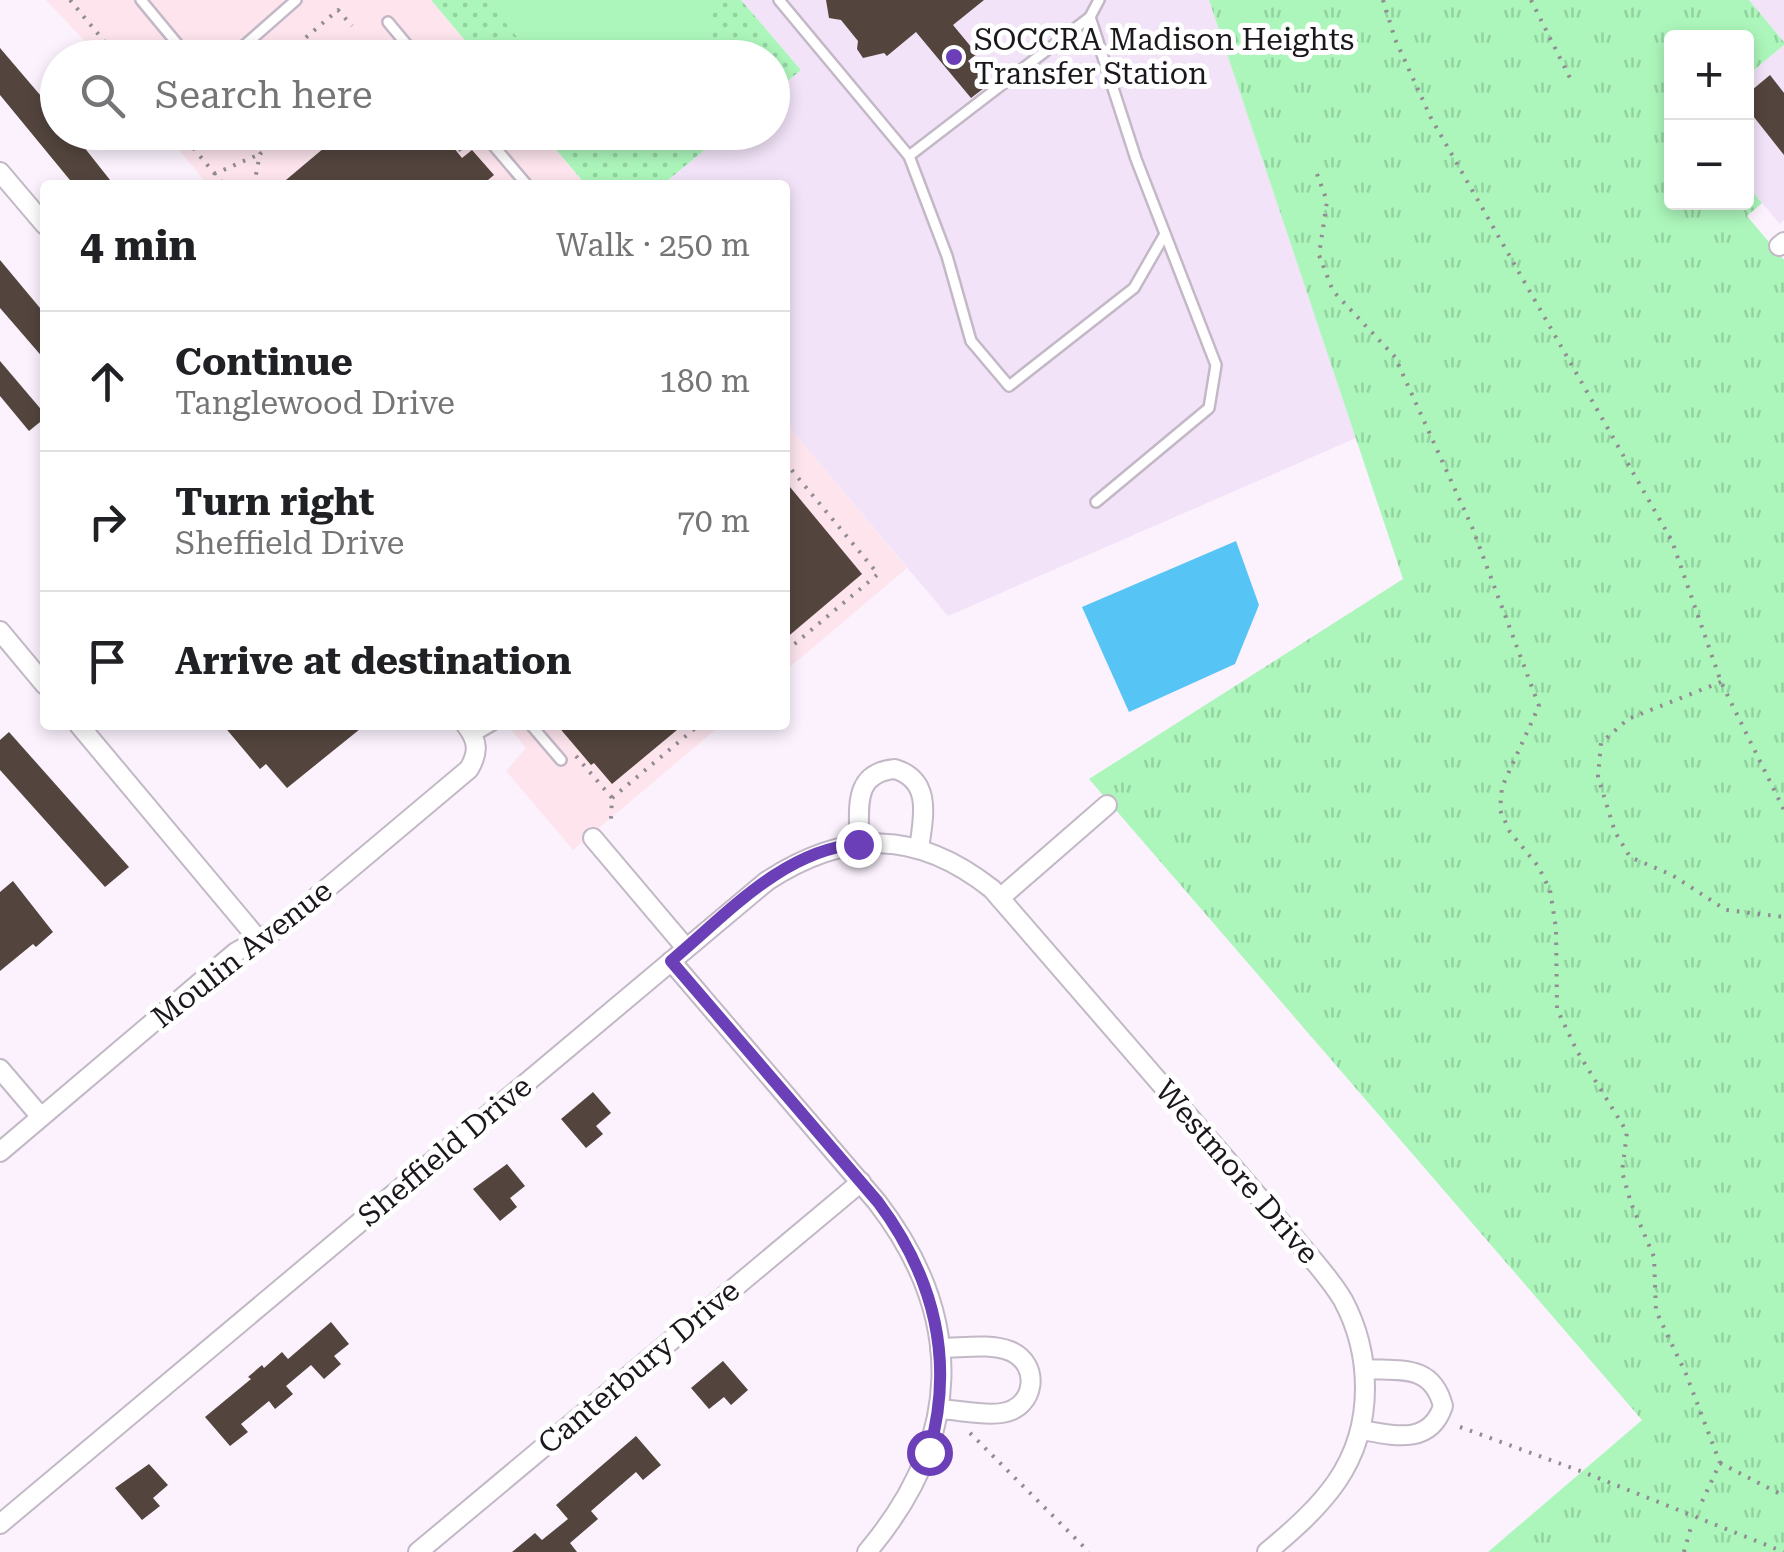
<!DOCTYPE html>
<html lang="en">
<head>
<meta charset="utf-8">
<style>
	:root { --surface:#fff; --page:#f2f2f2; --text:#202124; --muted:#757577; --line:#e0e0e0 }
	body { margin:0; font-family:"Roboto Serif",serif; background:var(--page); color:var(--text) }
	.controls { position:absolute; right:30px; top:30px; display:grid; overflow:hidden; border-radius:10px; box-shadow:0 5px 15px #0003 }
	.controls button { width:90px; height:90px; display:grid; place-items:center; padding:0; border:0; border-bottom:2px solid var(--line); background:var(--surface); color:var(--text); font:50px sans-serif }
	.stop { position:absolute; width:30px; height:30px; margin:-22px; border:8px solid #6a3fb7; border-radius:50%; background:#fff }
	.stop.end { background:#6a3fb7; border-color:#fff; box-shadow:0 2px 10px #0008 }
	.list { margin:0; padding:0; list-style:none }
	h2 { display:flex; justify-content:space-between; align-items:center; height:130px; margin:0; padding:0 40px; font-size:42px }
	h2 small { font-size:32px; font-weight:400; color:var(--muted) }
	.list li { display:grid; grid-template-columns:65px 1fr auto; gap:30px; align-items:center; box-sizing:border-box; height:140px; padding:0 40px; border-top:2px solid var(--line) }
	.list b { display:block; font-size:38px; white-space:nowrap }
	.list p { margin:0; font-size:32px; white-space:nowrap; color:var(--muted) }
	.list em { font-size:32px; font-style:normal; color:var(--muted) }
	.icon { flex:none; width:55px; height:55px; fill:none; stroke:currentColor; stroke-width:2; stroke-linecap:round; stroke-linejoin:round }
	.map { position:relative; flex:none; width:1784px; height:1552px; overflow:hidden }
	.search { position:absolute; background:var(--surface); box-shadow:0 5px 15px #0003; left:40px; top:40px; width:750px; height:110px; display:flex; align-items:center; gap:25px; box-sizing:border-box; padding:0 35px; border-radius:55px; color:var(--muted); font-size:38px }
	.panel { position:absolute; background:var(--surface); box-shadow:0 5px 15px #0003; left:40px; top:180px; width:750px; height:550px; border-radius:10px }
	.map>svg:first-child { display:block }
	.built { fill:#f2e3f8 }
	.education { fill:#fde4ed }
	.grass { fill:url(#grass-tufts) }
	.park { fill:url(#park-dots) }
	.garden { fill:#acf6bb }
	.water { fill:#56c4f5 }
	.building { fill:#53453e }
	.lines { fill:none; stroke-linecap:round; stroke-linejoin:round }
	.lane-casing { stroke:#c3b8c6; stroke-width:14 }
	.street-casing { stroke:#c3b8c6; stroke-width:22 }
	.path { stroke:#918b93; stroke-width:4; stroke-dasharray:2.5 8; stroke-linecap:butt }
	.lane { stroke:#fff; stroke-width:9 }
	.street { stroke:#fff; stroke-width:18 }
	.route { stroke:#6a3fb7; stroke-width:12 }
	.poi-dot { fill:#6a3fb7; stroke:#fff; stroke-width:4 }
	.labels { text-anchor:middle; stroke-width:10; stroke-linejoin:round; paint-order:stroke }
	.poi-label { font-size:30px; fill:#1b171c; stroke:#fff; text-anchor:start }
	.street-label { font-size:30px; fill:#1b171c; stroke:#fff }
</style>
</head>
<body>
<div class="map">
<svg width="1784" height="1552" viewBox="0 0 1784 1552">
	<defs>
		<pattern id="grass-tufts" width="24" height="20" patternUnits="userSpaceOnUse" patternTransform="scale(2.5)"><rect width="24" height="20" fill="#acf6bb"/><path d="M3 7l-1-3M5 7V3M7 7l1-3M15 17l-1-3M17 17v-4M19 17l1-3" fill="none" stroke="#93d2a0"/></pattern>
		<pattern id="park-dots" width="8" height="8" patternUnits="userSpaceOnUse" patternTransform="scale(2.5)"><rect width="8" height="8" fill="#acf6bb"/><path d="M2 2h.1M6 6h.1" fill="none" stroke="#93d2a0" stroke-width="1.8" stroke-linecap="round"/></pattern>
	</defs>
	<rect width="100%" height="100%" fill="#fbf2fe"/>
	<g class="built">
		<polygon points="741,0 1209,0 1356,438 948,616 785,422 785,185 662,185 725,133 772,132 773,93 801,70"/>
		<polygon points="1749,0 1784,0 1784,42"/>
		<polygon points="1784,45 1784,220 1780,224 1747,185 1746,77"/>
	</g>
	<g class="education">
		<polygon points="46,0 431,0 479,57 100,57"/>
		<polygon points="165,133 542,133 586,185 208,185"/>
		<polygon points="785,422 907,568 785,671"/>
		<polygon points="507,725 721,725 573,850 506,771 526,748"/>
	</g>
	<polygon class="grass" points="1209,0 1749,0 1784,42 1784,45 1747,76 1746,38 1672,38 1672,202 1746,202 1747,185 1762,203 1747,216 1784,260 1784,1552 1488,1552 1642,1420 1089,779 1403,579"/>
	<g class="park">
		<polygon points="431,0 741,0 801,70 773,93 772,58 479,57"/>
		<polygon points="542,133 725,133 662,185 586,185"/>
	</g>
	<g class="garden">
		<polygon points="487,0 718,0 697,57 534,58"/>
		<polygon points="595,133 640,133 612,155"/>
	</g>
	<polygon class="water" points="1236,541 1259,605 1235,664 1129,712 1082,607"/>
	<g class="building">
		<polygon points="826,0 984,0 953,25 977,54 968,61 988,85 971,98 916,32 887,56 884,53 863,58 857,49 858,41 841,20 829,18"/>
		<polygon points="0,48 58,116 58,132 72,132 114,185 74,185 0,95"/>
		<polygon points="1770,75 1784,93 1784,155 1746,107 1746,95"/>
		<polygon points="343,132 441,132 462,158 472,150 494,175 482,185 280,185"/>
		<polygon points="0,260 45,314 45,360 0,308"/>
		<polygon points="0,361 45,414 45,418 29,431 0,396"/>
		<polygon points="785,481 862,574 785,639"/>
		<polygon points="223,725 365,725 287,788 266,764 260,769"/>
		<polygon points="557,725 683,725 612,784 594,763 591,765"/>
		<polygon points="9,732 129,867 105,887 0,770 0,740"/>
		<polygon points="13,881 53,932 36,947 33,944 0,971 0,892"/>
		<polygon points="593,1092 611,1113 596,1126 603,1134 586,1148 561,1119"/>
		<polygon points="507,1164 525,1186 510,1198 517,1207 500,1221 473,1189"/>
		<polygon points="331,1322 349,1344 334,1356 341,1364 324,1379 311,1365 286,1386 293,1394 275,1409 269,1401 241,1424 248,1432 230,1446 205,1417 251,1379 248,1377 262,1365 264,1368 282,1352 288,1359"/>
		<polygon points="723,1361 748,1390 731,1405 724,1397 709,1409 691,1388"/>
		<polygon points="636,1436 661,1465 643,1480 636,1472 591,1511 598,1519 570,1543 577,1552 512,1552 535,1533 542,1540 568,1519 556,1505"/>
		<polygon points="149,1464 168,1485 153,1498 160,1506 142,1520 115,1488"/>
	</g>
	<g class="lines">
		<defs>
			<g id="lane">
				<polyline points="141,0 189,58"/>
				<polyline points="779,0 909,156 1090,17 1099,0"/>
				<polyline points="1090,17 1136,159 1216,365 1209,408 1096,502"/>
				<polyline points="388,22 418,58"/>
				<polyline points="230,58 296,0"/>
				<polyline points="482,132 527,185"/>
				<polyline points="909,156 947,256 971,341 1009,386 1134,288 1165,234"/>
				<polyline points="531,725 561,760"/>
				<polyline points="474,736 493,725"/>
			</g>
			<g id="street">
				<polyline points="0,172 45,225"/>
				<polyline points="1779,246 1784,242"/>
				<polyline points="0,631 45,685"/>
				<polyline points="79,725 258,939"/>
				<polyline points="593,838 686,948"/>
				<path d="M 859,844 C 860,810 851,773 895,769 C 933,781 923,818 919,849"/>
				<polyline points="1000,898 1107,805"/>
				<path d="M 671,961 L 877,1202 C 967,1319 962,1440 867,1552"/>
				<polyline points="0,1069 41,1117"/>
				<path d="M 0,1152 L 236,952 L 281,927 L 469,769 C 479,752 478,741 466,725"/>
				<path d="M 939,1409 C 959,1410 983,1416 1002,1413 C 1036,1408 1041,1364 1010,1351 C 990,1343 962,1348 940,1348"/>
				<path d="M 1362,1430 C 1395,1436 1430,1445 1443,1406 C 1432,1364 1401,1371 1365,1369"/>
				<path d="M 0,1524 L 767,881 C 846,830 916,829 992,889 L 1296,1240 C 1312,1259 1330,1278 1343,1300 C 1358,1328 1365,1357 1365,1388 C 1365,1465 1322,1506 1267,1552"/>
				<polyline points="418,1552 861,1182"/>
			</g>
		</defs>
		<use href="#lane" class="lane-casing"/>
		<use href="#street" class="street-casing"/>
		<g class="path">
			<polyline points="70,0 118,58"/>
			<polyline points="1383,0 1395,39 1431,118 1672,541 1721,682 1784,810"/>
			<polyline points="1531,0 1570,78"/>
			<polyline points="282,58 338,10 352,26"/>
			<polyline points="379,58 383,54 386,58"/>
			<polyline points="180,132 224,185"/>
			<polyline points="447,132 461,151"/>
			<polyline points="214,174 260,154"/>
			<polyline points="1317,174 1327,201 1319,255 1333,291 1395,357 1472,527 1539,706 1502,787 1500,810 1510,832 1538,866 1550,890 1556,928 1557,1009 1577,1051 1627,1132 1622,1172 1631,1203 1654,1257 1656,1311 1686,1374 1720,1463 1699,1508"/>
			<polyline points="254,185 260,154 286,132"/>
			<polyline points="785,462 878,574 785,652"/>
			<polyline points="1721,682 1628,719 1601,743 1598,777 1615,832 1630,857 1672,875 1726,910 1784,917"/>
			<polyline points="576,756 612,798 611,819"/>
			<polyline points="612,798 699,725"/>
			<polyline points="1460,1427 1583,1472 1784,1552"/>
			<polyline points="970,1433 1089,1552"/>
			<polyline points="1720,1463 1784,1496"/>
			<polyline points="1684,1552 1691,1527"/>
		</g>
		<use href="#lane" class="lane"/>
		<use href="#street" class="street"/>
	</g>
	<g class="lines">
		<path class="route" d="M 858,844 C 783,850 726,915 671,961 L 878,1202 C 934,1277 955,1361 929,1452"/>
	</g>
	<circle class="poi-dot" cx="954" cy="57" r="10"/>
	<g class="labels">
		<g class="poi-label">
			<text x="974" y="50">SOCCRA Madison Heights<tspan x="974" dy="34">Transfer Station</tspan></text>
		</g>
		<g class="street-label">
			<text transform="translate(242 954) rotate(-38)" y="10">Moulin Avenue</text>
			<text transform="translate(445 1151) rotate(-40)" y="10">Sheffield Drive</text>
			<text transform="translate(1237 1172) rotate(49)" y="10">Westmore Drive</text>
			<text transform="translate(639 1367) rotate(-40)" y="10">Canterbury Drive</text>
		</g>
	</g>
</svg>
<div class="controls">
<button>+</button>
<button>−</button>
</div>
<div class="stop" style="left:929px;top:1452px"></div>
<div class="stop end" style="left:858px;top:844px"></div>
<div class="search"><svg class="icon" aria-label="search" viewBox="0 0 24 24"><circle cx="10" cy="10" r="6"/><path d="M15 15l6 6"/></svg>Search here</div>
<section class="panel">
<h2>4 min<small>Walk · 250 m</small></h2>
<ul class="list">
<li><svg class="icon" aria-label="ahead" viewBox="0 0 24 24"><path d="M12 20V5M6 11l6-6 6 6"/></svg><div><b>Continue</b><p>Tanglewood Drive</p></div><em>180 m</em></li>
<li><svg class="icon" aria-label="right" viewBox="0 0 24 24"><path d="M7 20v-9h11M14 6l5 5-5 5"/></svg><div><b>Turn right</b><p>Sheffield Drive</p></div><em>70 m</em></li>
<li><svg class="icon" aria-label="arrive" viewBox="0 0 24 24"><path d="M6 21V4h12l-3 4 3 4H6"/></svg><div><b>Arrive at destination</b></div></li>
</ul>
</section>
</div>
</body>
</html>
